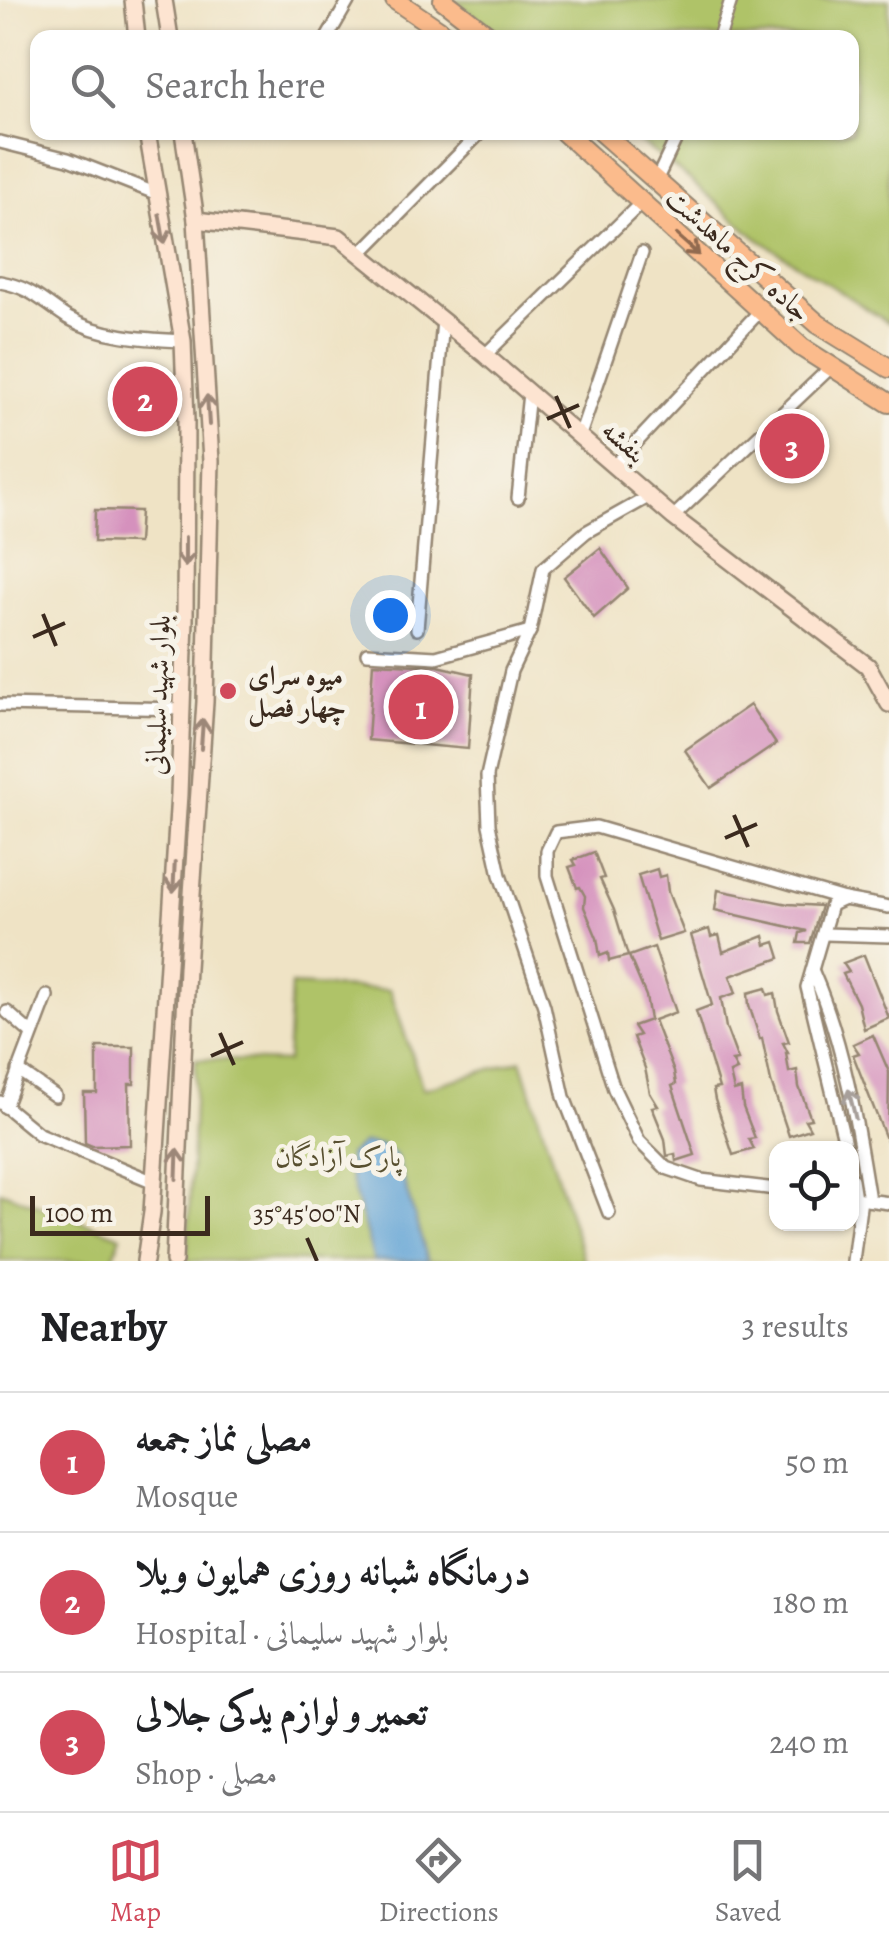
<!DOCTYPE html>
<html lang="en">
<head>
<meta charset="utf-8">
<style>
	:root { --surface:#fff; --page:#f2f2f2; --text:#202124; --muted:#757577; --line:#e0e0e0; --accent:#d1495b }
	body { margin:0; font-family:Alegreya,Amiri,serif; background:var(--page); color:var(--text) }
	.controls { position:absolute; right:30px; bottom:30px; display:grid; overflow:hidden; border-radius:20px; box-shadow:0 2px 8px #0004 }
	.controls button { width:90px; height:90px; display:grid; place-items:center; padding:0; border:0; border-bottom:2px solid var(--line); background:var(--surface); color:var(--text); font:50px sans-serif }
	.scale { position:absolute; left:30px; bottom:25px; width:180px; box-sizing:border-box; padding-left:10px; border:5px solid #3b2a1e; border-top:0; font-size:28px; line-height:35px; white-space:nowrap; color:#3b2a1e; -webkit-text-stroke:8px #f7f3e8; paint-order:stroke }
	.you { position:absolute; left:390px; top:615px; width:35px; height:35px; margin:-25px; border:8px solid #fff; border-radius:50%; background:#1a73e8; box-shadow:0 0 0 15px #1a73e833 }
	.badge { display:grid; place-items:center; width:65px; height:65px; border-radius:50%; background:var(--accent); color:#fff; font-size:32px; font-weight:700 }
	.pin { position:absolute; translate:-50% -50%; border:5px solid #fff; box-shadow:0 2px 10px #0006 }
	.list { margin:0; padding:0; list-style:none }
	h2 { display:flex; justify-content:space-between; align-items:center; height:130px; margin:0; padding:0 40px; font-size:42px }
	h2 small { font-size:32px; font-weight:400; color:var(--muted) }
	.list li { display:grid; grid-template-columns:65px 1fr auto; gap:30px; align-items:center; box-sizing:border-box; height:140px; padding:0 40px; border-top:2px solid var(--line) }
	.list b { display:block; font-size:38px; white-space:nowrap }
	.list p { margin:0; font-size:32px; white-space:nowrap; color:var(--muted) }
	.list em { font-size:32px; font-style:normal; color:var(--muted) }
	.icon { flex:none; width:55px; height:55px; fill:none; stroke:currentColor; stroke-width:2; stroke-linecap:round; stroke-linejoin:round }
	.map { position:relative; flex:none; width:889px; height:1261px; overflow:hidden }
	.search { position:absolute; background:var(--surface); box-shadow:0 2px 8px #0004; left:30px; right:30px; top:30px; height:110px; display:flex; align-items:center; gap:25px; box-sizing:border-box; padding:0 35px; border-radius:20px; color:var(--muted); font-size:38px }
	.sheet { height:550px; background:var(--surface) }
	nav { display:flex; justify-content:space-around; align-items:center; box-sizing:border-box; height:140px; border-top:2px solid var(--line); background:var(--surface); font-size:28px; color:var(--muted) }
	nav a { display:grid; justify-items:center; gap:5px }
	nav .on { color:var(--accent) }
	.map>svg:first-child { display:block }
	.green { fill:#afc367; stroke:#757642; stroke-width:2.5 }
	.water { fill:#63a4d6; stroke:#4f677a; stroke-width:2.5 }
	.building { fill:#d591bd }
	.lines { fill:none; stroke-linecap:round; stroke-linejoin:round }
	.street-casing { stroke:#958672; stroke-width:16 }
	.secondary-casing { stroke:#958672; stroke-width:20 }
	.primary-casing { stroke:#958672; stroke-width:22 }
	.street { stroke:#fff; stroke-width:11 }
	.secondary { stroke:#fde4d1; stroke-width:15 }
	.primary { stroke:#fbbb8c; stroke-width:18 }
	.oneway { stroke:#9c8778 }
	.oneway2 { stroke:#916b50 }
	.oneway3 { stroke:#a79f9a }
	.ticks { fill:none; stroke:#3b2a1e; stroke-width:4 }
	.poi-dot { fill:#d1495b; stroke:#f7f3e8; stroke-width:4 }
	.labels { text-anchor:middle; stroke-width:10; stroke-linejoin:round; paint-order:stroke }
	.street-label { font-size:28px; fill:#3b2a1e; stroke:#f7f3e8 }
	.poi-label { font-size:28px; font-weight:bold; fill:#3b2a1e; stroke:#f7f3e8; text-anchor:start }
	.park-label { font-size:28px; fill:#585030; stroke:#f7f3e8 }
	.ticks-label { font-size:25px; text-anchor:middle; fill:#3b2a1e; stroke:#f7f3e8; stroke-width:10; stroke-linejoin:round; paint-order:stroke }
</style>
</head>
<body>
<div class="map">
<svg width="889" height="1261" viewBox="0 0 889 1261">
	<rect width="100%" height="100%" fill="#f7f3e8"/>
	<filter id="ink" filterUnits="userSpaceOnUse"><feTurbulence type="fractalNoise" baseFrequency=".01" numOctaves="2"/><feDisplacementMap in="SourceGraphic" scale="20" xChannelSelector="R" yChannelSelector="G"/><feConvolveMatrix kernelMatrix="1 2 1 2 8 2 1 2 1" color-interpolation-filters="sRGB"/></filter>
	<filter id="wash" filterUnits="userSpaceOnUse"><feTurbulence type="fractalNoise" baseFrequency=".0048" numOctaves="4" result="noise"/><feDisplacementMap in="SourceGraphic" scale="40" xChannelSelector="R" yChannelSelector="G"/><feGaussianBlur stdDeviation="2.25" result="paint"/><feColorMatrix in="noise" values="0 0 0 0 0 0 0 0 0 0 0 0 0 0 0 0 0 1.4 0 .05"/><feComposite in="paint" operator="in"/></filter>
	<g filter="url(#wash)">
		<rect width="100%" height="100%" fill="#efe3c5"/>
		<g class="green">
			<polygon points="453,0 889,0 889,323 755,237 688,178 628,133 852,132 852,38 503,37"/>
			<polygon points="291,985 390,990 423,1089 521,1060 584,1261 187,1261 196,1059 287,1062"/>
			<polygon points="0,1191 121,1236 112,1261 0,1261"/>
		</g>
		<polygon class="water" points="363,1143 382,1145 396,1156 428,1261 374,1261 349,1173 348,1155"/>
		<g id="blocks">
			<g class="building">
				<polygon points="95,510 140,511 138,543 94,542"/>
				<polygon points="600,548 628,588 594,618 564,577"/>
				<polygon points="373,663 438,666 473,674 468,749 368,740"/>
				<polygon points="750,705 776,744 711,788 685,750"/>
				<polygon points="594,852 604,878 600,879 614,910 628,956 609,961 608,953 600,956 597,938 584,907 585,896 580,887 577,888 569,867 576,865 573,860"/>
				<polygon points="657,869 659,877 666,875 668,892 684,933 658,941 638,875"/>
				<polygon points="718,890 788,904 821,906 810,943 798,943 800,933 807,931 715,910"/>
				<polygon points="709,929 711,937 719,935 723,952 764,936 766,945 775,942 780,958 730,976 736,993 721,998 726,1028 738,1060 732,1061 737,1070 730,1073 734,1091 741,1089 743,1107 755,1138 749,1139 754,1149 733,1155 715,1100 713,1089 719,1088 696,1011 712,1005 691,935"/>
				<polygon points="654,947 676,1012 654,1020 674,1072 676,1084 672,1086 695,1155 676,1161 675,1154 667,1156 665,1139 652,1107 658,1106 650,1093 645,1068 633,1037 639,1035 633,1026 650,1020 646,996 629,956"/>
				<polygon points="864,955 889,1018 864,1029 858,1004 843,974 849,972 843,963"/>
				<polygon points="766,988 768,995 775,993 778,1011 789,1042 783,1043 788,1053 786,1053 789,1072 797,1070 799,1087 811,1119 805,1120 810,1129 789,1136 771,1082 762,1038 760,1039 749,1005 748,993"/>
				<polygon points="873,1035 889,1072 888,1144 853,1055 859,1053 853,1044"/>
				<polygon points="97,1047 134,1047 134,1084 129,1084 130,1145 92,1146 85,1143 84,1093 97,1093"/>
			</g>
		</g>
	</g>
	<g filter="url(#ink)">
		<use href="#blocks" fill-opacity="0" stroke="#958672" stroke-width="2.5"/>
		<g class="lines">
			<defs>
				<g id="street">
					<polyline points="327,38 349,0"/>
					<polyline points="719,38 731,0"/>
					<polyline points="0,142 68,159 155,193"/>
					<polyline points="655,183 679,132"/>
					<polyline points="361,253 481,132"/>
					<path d="M 0,282 C 33,288 41,301 68,318 C 101,337 145,339 183,341"/>
					<polyline points="485,355 641,203"/>
					<polyline points="580,435 642,253"/>
					<polyline points="615,465 760,311"/>
					<polyline points="518,498 529,393"/>
					<polyline points="673,517 830,368"/>
					<polyline points="417,629 443,320"/>
					<polyline points="367,653 436,657 530,631"/>
					<polyline points="0,705 182,709"/>
					<polyline points="844,899 831,905 807,987 846,1148"/>
					<polyline points="825,934 889,936"/>
					<path d="M 813,972 C 844,1043 857,1124 869,1200"/>
					<polyline points="7,1012 32,1034"/>
					<polyline points="18,1070 55,1096"/>
					<polyline points="0,1102 39,1134 154,1182"/>
					<polyline points="5,1107 47,996"/>
					<polyline points="852,1179 855,1198"/>
					<polyline points="776,1189 701,1180 666,1168 639,1141 614,1089 547,876 547,851 556,832 596,827 844,899 889,907"/>
					<polyline points="852,1198 889,1203"/>
					<polyline points="609,1213 564,1097 544,1006 500,875 489,825 487,776 511,671 530,631 543,569 586,532 650,496"/>
					<polyline points="853,1261 861,1199"/>
				</g>
				<g id="secondary">
					<polyline points="133,0 137,38"/>
					<polyline points="164,0 170,38"/>
					<polyline points="196,220 339,237 485,355 673,517 868,666 889,704"/>
					<polyline points="145,1261 152,1212 179,794 185,620 186,421 183,341 147,132"/>
					<polyline points="174,1261 187,968 205,702 211,461 196,220 183,132"/>
				</g>
				<g id="primary">
					<polyline points="395,0 451,38"/>
					<polyline points="443,0 492,38"/>
					<polyline points="564,132 801,347 889,403"/>
					<polyline points="601,132 818,324 889,368"/>
				</g>
			</defs>
			<use href="#street" class="street-casing"/>
			<use href="#secondary" class="secondary-casing"/>
			<use href="#primary" class="primary-casing"/>
			<use href="#street" class="street"/>
			<use href="#secondary" class="secondary"/>
			<use href="#primary" class="primary"/>
		</g>
		<defs><path id="oneway-shaft" d="M-6 0H5M1.5-3L5.5 0L1.5 3" fill="none" stroke-width="1.6" stroke-linecap="round" stroke-linejoin="round" transform="scale(2.5)"/></defs>
		<g class="oneway">
			<use href="#oneway-shaft" transform="translate(162 229) rotate(80)"/>
			<use href="#oneway-shaft" transform="translate(208 410) rotate(-94)"/>
			<use href="#oneway-shaft" transform="translate(185 552) rotate(90)"/>
			<use href="#oneway-shaft" transform="translate(202 734) rotate(-86)"/>
			<use href="#oneway-shaft" transform="translate(174 877) rotate(93)"/>
			<use href="#oneway-shaft" transform="translate(177 1164) rotate(-88)"/>
		</g>
		<use class="oneway2" href="#oneway-shaft" transform="translate(688 245) rotate(42)"/>
		<use class="oneway3" href="#oneway-shaft" transform="translate(852 1104) rotate(-104)"/>
	</g>
	<path class="ticks" d="M 556,396 L 570,428M 547,419 L 579,405M 43,614 L 56,646M 33,637 L 65,623M 734,815 L 748,847M 725,838 L 757,824M 220,1033 L 234,1065M 211,1056 L 243,1042M 307,1238 L 317,1261"/>
	<circle class="poi-dot" cx="228" cy="691" r="10"/>
	<g class="labels">
		<g class="street-label">
			<text transform="translate(739 254) rotate(42)" y="10">جاده کرج ماهدشت</text>
			<text transform="translate(625 441) rotate(41)" y="10">بنفشه</text>
			<text transform="translate(157 695) rotate(-88)" y="10">بلوار شهید سلیمانی</text>
		</g>
		<g class="poi-label">
			<text x="248" y="685">میوه سرای<tspan x="248" dy="32">چهار فصل</tspan></text>
		</g>
		<g class="park-label">
			<text x="338" y="1166">پارک آزادگان</text>
		</g>
	</g>
	<g class="ticks-label">
		<text x="307" y="1222">35°45'00"N</text>
	</g>
</svg>
<div class="controls">
<button><svg class="icon" aria-label="locate" viewBox="0 0 24 24"><circle cx="12" cy="12" r="6"/><path d="M12 2v4M12 18v4M2 12h4M18 12h4"/></svg></button>
</div>
<div class="scale">100 m</div>
<div class="you"></div>
<div class="pin badge" style="left:421px;top:707px">1</div>
<div class="pin badge" style="left:145px;top:399px">2</div>
<div class="pin badge" style="left:792px;top:446px">3</div>
<div class="search"><svg class="icon" aria-label="search" viewBox="0 0 24 24"><circle cx="10" cy="10" r="6"/><path d="M15 15l6 6"/></svg>Search here</div>
</div>
<section class="sheet">
<h2>Nearby<small>3 results</small></h2>
<ul class="list">
<li><span class="badge">1</span><div><b>مصلی نماز جمعه</b><p>Mosque</p></div><em>50 m</em></li>
<li><span class="badge">2</span><div><b>درمانگاه شبانه روزی همایون ویلا</b><p>Hospital · بلوار شهید سلیمانی</p></div><em>180 m</em></li>
<li><span class="badge">3</span><div><b>تعمیر و لوازم یدکی جلالی</b><p>Shop · مصلی</p></div><em>240 m</em></li>
</ul>
</section>
<nav>
<a class="on"><svg class="icon" aria-label="map" viewBox="0 0 24 24"><path d="M3 6l6-2 6 2 6-2v14l-6 2-6-2-6 2zM9 4v14M15 6v14"/></svg>Map</a>
<a><svg class="icon" aria-label="directions" viewBox="0 0 24 24"><path d="M12 3l9 9-9 9-9-9zM9 14v-3h6M13 9l2 2-2 2"/></svg>Directions</a>
<a><svg class="icon" aria-label="saved" viewBox="0 0 24 24"><path d="M7 4h10v16l-5-4-5 4z"/></svg>Saved</a>
</nav>
</body>
</html>
